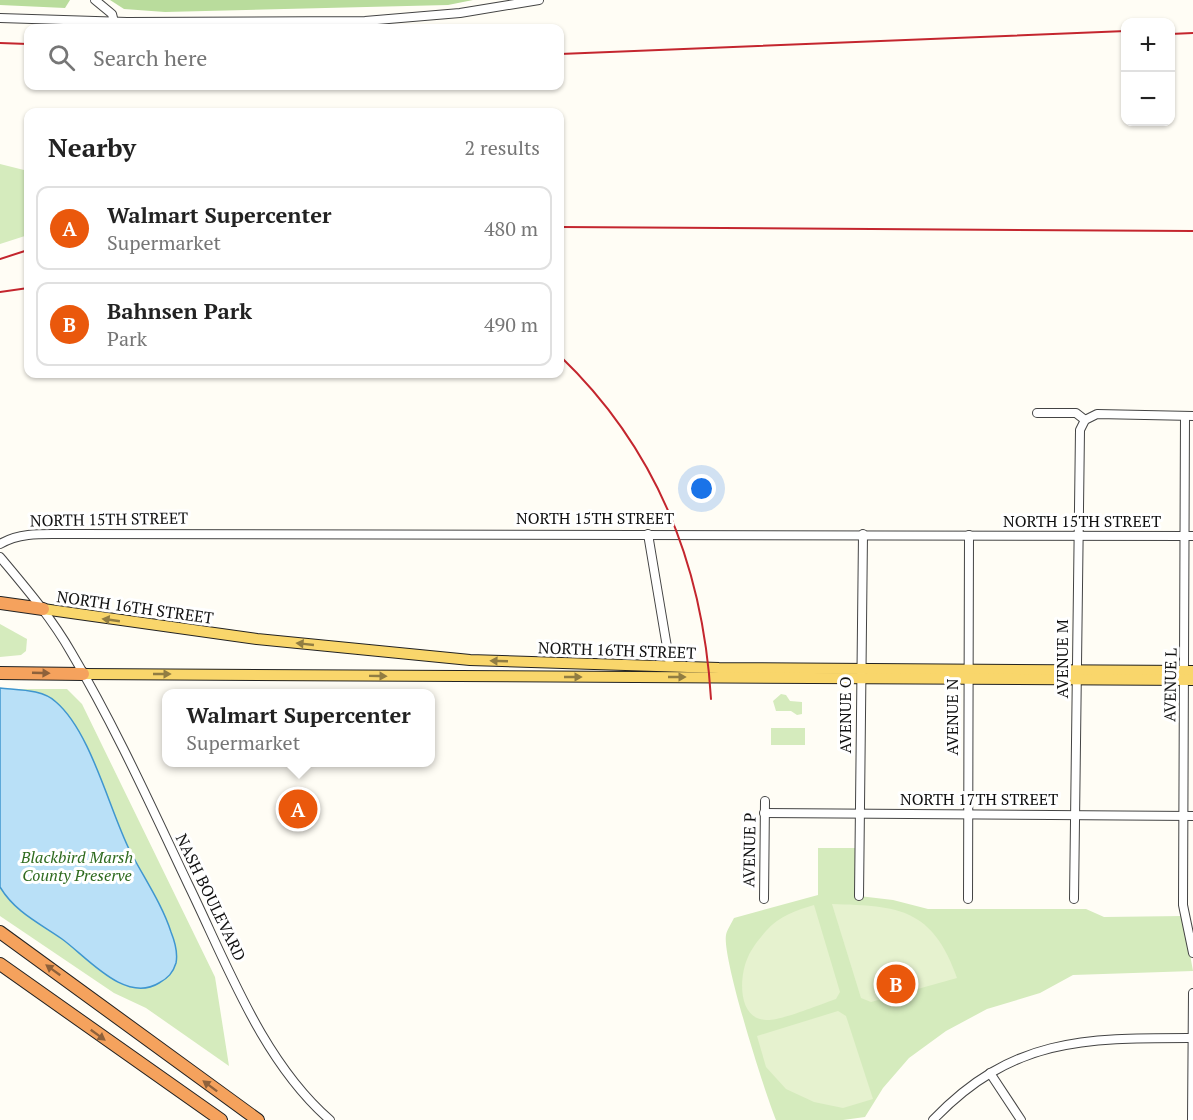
<!DOCTYPE html>
<html lang="en">
<head>
<meta charset="utf-8">
<style>
	:root { --surface:#fff; --page:#f6f6f6; --text:#222; --muted:#767676; --line:#e0e0e0; --accent:#ea580c }
	body { margin:0; font-family:"PT Serif",serif; background:var(--page); color:var(--text) }
	.controls { position:absolute; right:18px; top:18px; display:grid; overflow:hidden; border-radius:12px; box-shadow:0 2px 4px #0004 }
	.controls button { width:54px; height:54px; display:grid; place-items:center; padding:0; border:0; border-bottom:2px solid var(--line); background:var(--surface); color:var(--text); font:30px sans-serif }
	.you { position:absolute; left:702px; top:489px; width:21px; height:21px; margin:-15px; border:4px solid #fff; border-radius:50%; background:#1a73e8; box-shadow:0 0 0 9px #1a73e833 }
	.badge { display:grid; place-items:center; width:39px; height:39px; border-radius:50%; background:var(--accent); color:#fff; font-size:20px; font-weight:700 }
	.pin { position:absolute; translate:-50% -50%; border:3px solid #fff; box-shadow:0 2px 6px #0006 }
	.popup { position:absolute; left:162px; top:689px; width:273px; height:78px; box-sizing:border-box; display:grid; place-content:center; border-radius:12px; background:var(--surface); filter:drop-shadow(0 2px 4px #0005); font-size:20px; white-space:nowrap; color:var(--muted) }
	.popup b { font-size:22px; color:var(--text) }
	.popup::after { content:''; position:absolute; left:50%; top:100%; margin-left:-12px; border:12px solid transparent; border-top-color:var(--surface) }
	.list { margin:0; padding:0; list-style:none }
	h2 { display:flex; justify-content:space-between; align-items:center; height:78px; margin:0; padding:0 24px; font-size:26px }
	h2 small { font-size:20px; font-weight:400; color:var(--muted) }
	.list li { display:grid; grid-template-columns:39px 1fr auto; gap:18px; align-items:center; box-sizing:border-box; height:84px; margin:0 12px 12px; padding:0 12px; border:2px solid var(--line); border-radius:12px }
	.list b { display:block; font-size:22px; white-space:nowrap }
	.list p { margin:0; font-size:20px; white-space:nowrap; color:var(--muted) }
	.list em { font-size:20px; font-style:normal; color:var(--muted) }
	.icon { flex:none; width:33px; height:33px; fill:none; stroke:currentColor; stroke-width:2; stroke-linecap:round; stroke-linejoin:round }
	.map { position:relative; flex:none; width:1193px; height:1120px; overflow:hidden }
	.search { position:absolute; background:var(--surface); box-shadow:0 2px 4px #0004; left:24px; top:24px; width:540px; height:66px; display:flex; align-items:center; gap:15px; box-sizing:border-box; padding:0 21px; border-radius:12px; color:var(--muted); font-size:22px }
	.panel { position:absolute; background:var(--surface); box-shadow:0 2px 4px #0004; left:24px; top:108px; width:540px; height:270px; border-radius:12px }
	.map>svg:first-child { display:block }
	.green { fill:#d5ebbd }
	.forest { fill:#b9dc9c }
	.pitch { fill:#e6f2cf }
	.water { fill:#b9e0f7; stroke:#3f96cf; stroke-width:1.5 }
	.lines { fill:none; stroke-linecap:round; stroke-linejoin:round }
	.minor-casing { stroke:#444; stroke-width:10 }
	.major-casing { stroke:#222; stroke-width:12 }
	.highway-casing { stroke:#222; stroke-width:14 }
	.minor { stroke:#fff; stroke-width:8 }
	.major { stroke:#f9d66b; stroke-width:10 }
	.highway { stroke:#f5a25d; stroke-width:12 }
	.rail { stroke:#c4262e; stroke-width:2 }
	.oneway { fill:#917d42 }
	.oneway2 { fill:#8e613b }
	.labels { text-anchor:middle; stroke-width:6; stroke-linejoin:round; paint-order:stroke }
	.street-label { font-size:16px; fill:#111; stroke:#fff }
	.park-label { font-size:16px; font-style:italic; fill:#2f6b1f; stroke:#fff }
</style>
</head>
<body>
<div class="map">
<svg width="1193" height="1120" viewBox="0 0 1193 1120">
	<rect width="100%" height="100%" fill="#fffdf5"/>
	<g class="green">
		<polygon points="0,164 28,171 28,235 0,244"/>
		<polygon points="0,624 27,639 26,651 21,655 0,657"/>
		<polygon points="0,689 67,689 82,704 215,977 229,1066 146,1008 114,993 0,916"/>
		<polygon points="781,694 786,695 790,701 802,702 802,714 797,715 791,711 776,711 773,701"/>
		<rect x="771" y="728" width="34" height="17"/>
		<path d="M 818,848 L 859,848 L 859,896 L 893,900 L 928,909 L 1086,909 L 1104,917 L 1183,916 L 1193,971 L 1073,975 L 1040,993 L 987,1009 L 946,1031 L 909,1058 L 883,1088 L 865,1117 L 843,1120 L 776,1120 C 765,1093 722,958 726,935 C 727,930 731,924 734,918 L 818,895 Z"/>
	</g>
	<g class="forest">
		<polygon points="0,0 70,0 65,8 0,5"/>
		<polygon points="110,0 473,0 448,5 165,12 124,9"/>
	</g>
	<g class="pitch">
		<path d="M 832,904 C 899,906 932,908 957,978 L 871,1002 L 861,998 Z"/>
		<path d="M 814,905 L 840,992 L 836,999 C 821,1004 781,1021 766,1020 C 737,1019 739,976 748,957 C 752,948 760,938 766,931 C 779,916 797,910 814,905 Z"/>
		<polygon points="838,1011 846,1016 873,1099 843,1108 814,1102 786,1089 766,1067 757,1036"/>
	</g>
	<path class="water" d="M 0,688 C 18,690 43,689 56,702 C 91,732 109,809 130,851 C 144,878 162,904 171,932 C 175,942 178,953 176,963 C 173,973 168,978 159,983 C 125,1004 87,957 62,939 C 39,923 15,912 0,887 Z"/>
	<g class="lines">
		<defs>
			<g id="minor">
				<polyline points="95,0 112,14 114,22"/>
				<polyline points="0,18 127,22 365,21 460,13 539,0"/>
				<polyline points="1037,413 1076,413 1085,420"/>
				<polyline points="1185,416 1183,905 1193,953"/>
				<polyline points="648,534 670,665"/>
				<path d="M 0,544 C 20,532 44,534 67,534 L 1193,536"/>
				<path d="M 0,557 C 25,587 51,617 71,652 C 115,726 151,806 188,884 C 227,964 262,1061 330,1120"/>
				<polyline points="764,813 1193,816"/>
				<polyline points="859,896 863,534"/>
				<polyline points="764,899 765,801"/>
				<polyline points="968,899 969,535"/>
				<polyline points="1074,899 1080,430 1085,420 1097,414 1193,416"/>
				<polyline points="990,1073 1021,1120"/>
				<path d="M 933,1120 C 1012,1037 1086,1038 1193,1038"/>
				<polyline points="1192,1120 1193,993"/>
			</g>
			<g id="major">
				<polyline points="43,609 257,639 470,660 719,668 1193,671"/>
				<polyline points="83,674 1193,680"/>
			</g>
			<g id="highway">
				<polyline points="0,603 43,609"/>
				<polyline points="0,673 83,674"/>
				<polyline points="0,932 258,1120"/>
				<polyline points="0,964 221,1120"/>
			</g>
		</defs>
		<use href="#minor" class="minor-casing"/>
		<use href="#major" class="major-casing"/>
		<use href="#highway" class="highway-casing"/>
		<use href="#minor" class="minor"/>
		<use href="#major" class="major"/>
		<use href="#highway" class="highway"/>
		<g class="rail">
			<polyline points="1170,34 1193,33"/>
			<polyline points="0,43 28,44"/>
			<polyline points="560,54 1126,31"/>
			<polyline points="560,227 1193,231"/>
			<polyline points="0,259 28,250"/>
			<polyline points="0,292 28,288"/>
			<path d="M 560,356 C 657,449 703,566 711,699"/>
		</g>
	</g>
	<defs><path id="oneway-solid" d="M-6-.8H1V-3.2L6.5 0L1 3.2V.8H-6Z" transform="scale(1.5)"/></defs>
	<g class="oneway">
		<use href="#oneway-solid" transform="translate(111 620) rotate(-172)"/>
		<use href="#oneway-solid" transform="translate(305 644) rotate(-174)"/>
		<use href="#oneway-solid" transform="translate(499 661) rotate(-178)"/>
		<use href="#oneway-solid" transform="translate(162 674)"/>
		<use href="#oneway-solid" transform="translate(378 676) rotate(1)"/>
		<use href="#oneway-solid" transform="translate(573 677)"/>
		<use href="#oneway-solid" transform="translate(677 677)"/>
	</g>
	<g class="oneway2">
		<use href="#oneway-solid" transform="translate(41 673) rotate(2)"/>
		<use href="#oneway-solid" transform="translate(53 970) rotate(-144)"/>
		<use href="#oneway-solid" transform="translate(98 1035) rotate(36)"/>
		<use href="#oneway-solid" transform="translate(210 1086) rotate(-143)"/>
	</g>
	<g class="labels">
		<g class="street-label">
			<text x="595" y="524">NORTH 15TH STREET</text>
			<text transform="translate(109 519) rotate(-1)" y="6">NORTH 15TH STREET</text>
			<text x="1082" y="527">NORTH 15TH STREET</text>
			<text transform="translate(135 607) rotate(8)" y="6">NORTH 16TH STREET</text>
			<text transform="translate(617 650) rotate(2)" y="6">NORTH 16TH STREET</text>
			<text transform="translate(1062 659) rotate(-90)" y="6">AVENUE M</text>
			<text transform="translate(1170 685) rotate(-89)" y="6">AVENUE L</text>
			<text transform="translate(845 715) rotate(-90)" y="6">AVENUE O</text>
			<text transform="translate(952 717) rotate(-90)" y="6">AVENUE N</text>
			<text x="979" y="805">NORTH 17TH STREET</text>
			<text transform="translate(749 850) rotate(-89)" y="6">AVENUE P</text>
			<text transform="translate(211 897) rotate(64)" y="6">NASH BOULEVARD</text>
		</g>
		<g class="park-label">
			<text x="77" y="863">Blackbird Marsh<tspan x="77" dy="18">County Preserve</tspan></text>
		</g>
	</g>
</svg>
<div class="controls">
<button>+</button>
<button>−</button>
</div>
<div class="you"></div>
<div class="pin badge" style="left:298px;top:809px">A</div>
<div class="popup"><b>Walmart Supercenter</b>Supermarket</div>
<div class="pin badge" style="left:896px;top:984px">B</div>
<div class="search"><svg class="icon" aria-label="search" viewBox="0 0 24 24"><circle cx="10" cy="10" r="6"/><path d="M15 15l6 6"/></svg>Search here</div>
<section class="panel">
<h2>Nearby<small>2 results</small></h2>
<ul class="list">
<li><span class="badge">A</span><div><b>Walmart Supercenter</b><p>Supermarket</p></div><em>480 m</em></li>
<li><span class="badge">B</span><div><b>Bahnsen Park</b><p>Park</p></div><em>490 m</em></li>
</ul>
</section>
</div>
</body>
</html>
